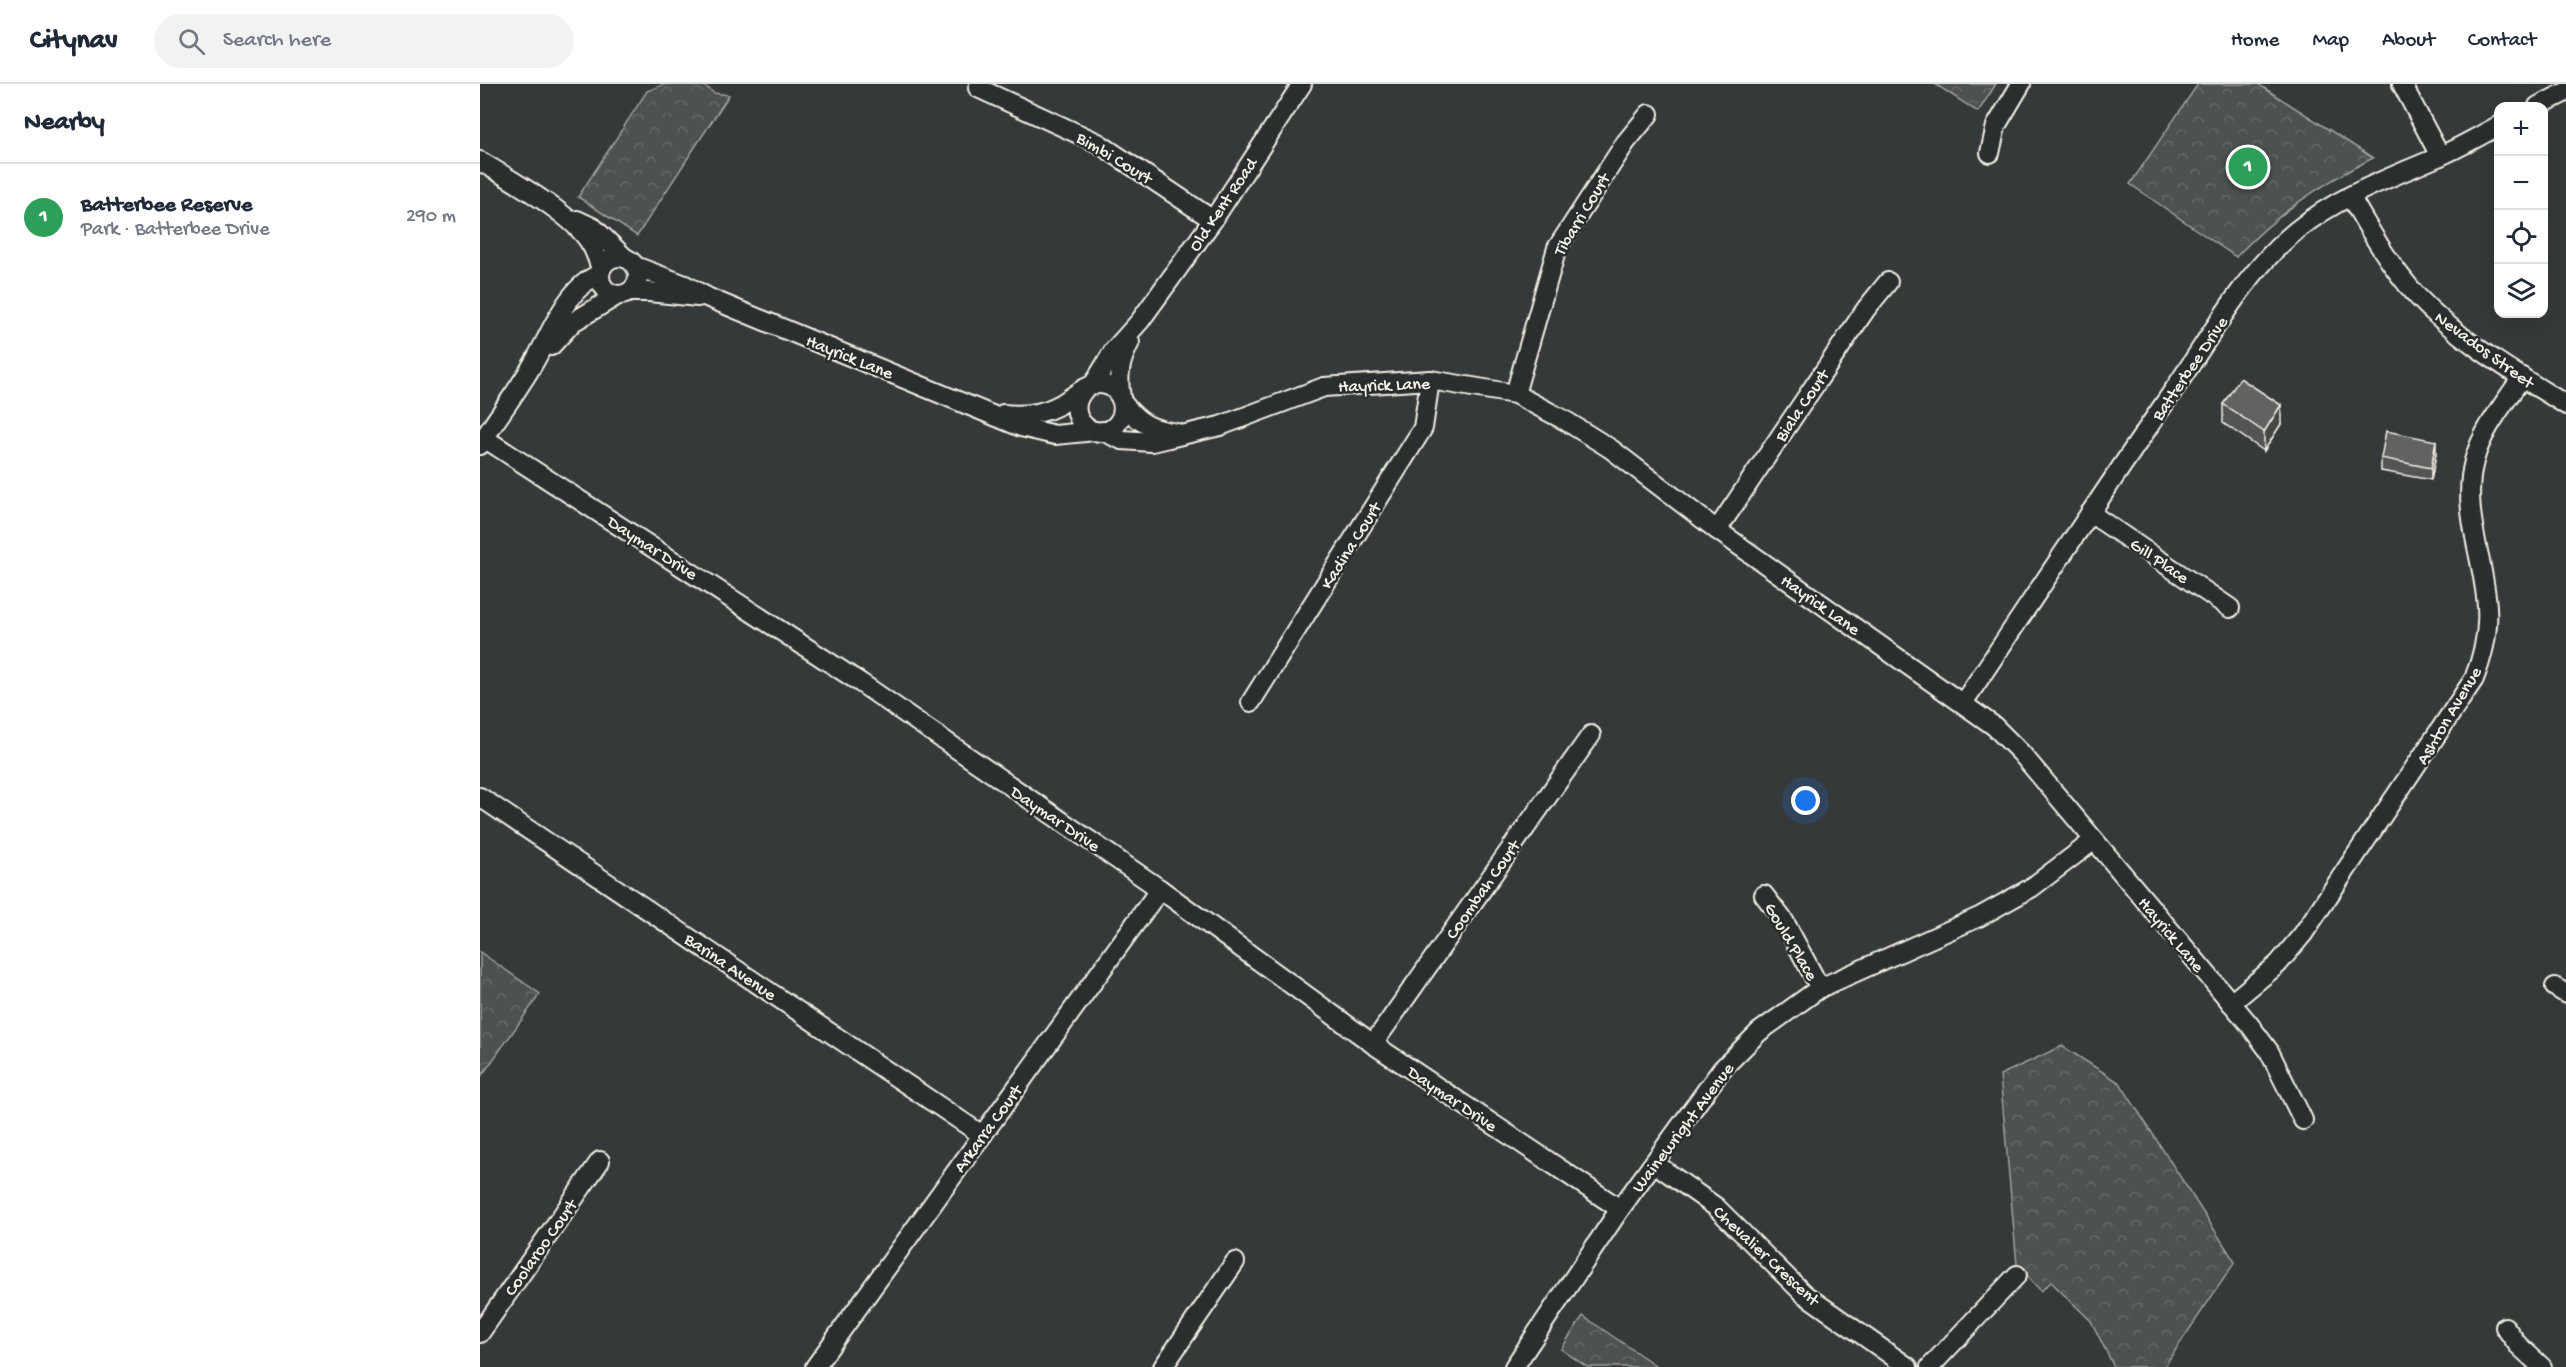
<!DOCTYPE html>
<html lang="en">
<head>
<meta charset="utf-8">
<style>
	:root { --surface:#fff; --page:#f2f2f3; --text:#1f2937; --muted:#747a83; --line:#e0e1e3; --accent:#7c3aed }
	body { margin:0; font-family:"Gochi Hand",sans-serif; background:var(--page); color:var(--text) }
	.controls { position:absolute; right:18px; top:18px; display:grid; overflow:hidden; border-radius:12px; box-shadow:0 6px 24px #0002 }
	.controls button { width:54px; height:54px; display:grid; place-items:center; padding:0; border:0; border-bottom:2px solid var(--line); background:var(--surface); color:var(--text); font:30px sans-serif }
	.you { position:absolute; left:1326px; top:717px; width:21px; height:21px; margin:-15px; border:4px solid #fff; border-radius:50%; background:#1a73e8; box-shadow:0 0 0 9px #1a73e833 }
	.badge { display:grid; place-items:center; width:39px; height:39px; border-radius:50%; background:var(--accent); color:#fff; font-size:20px; font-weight:700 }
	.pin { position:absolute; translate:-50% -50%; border:3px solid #fff; box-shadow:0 2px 6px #0006 }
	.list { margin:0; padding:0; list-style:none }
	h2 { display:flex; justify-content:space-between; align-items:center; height:78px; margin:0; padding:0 24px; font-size:26px }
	h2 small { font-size:20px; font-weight:400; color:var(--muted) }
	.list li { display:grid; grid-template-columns:39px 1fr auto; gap:18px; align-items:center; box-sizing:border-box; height:108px; padding:0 24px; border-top:2px solid var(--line) }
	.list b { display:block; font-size:22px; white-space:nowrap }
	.list p { margin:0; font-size:20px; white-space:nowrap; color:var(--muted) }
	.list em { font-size:20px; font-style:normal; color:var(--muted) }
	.icon { flex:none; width:33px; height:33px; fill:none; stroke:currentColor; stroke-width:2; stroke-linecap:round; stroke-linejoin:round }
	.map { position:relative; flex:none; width:2086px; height:1283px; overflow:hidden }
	header { display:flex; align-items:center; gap:36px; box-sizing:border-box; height:84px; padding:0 30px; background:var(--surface); border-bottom:2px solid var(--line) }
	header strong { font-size:28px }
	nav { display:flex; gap:33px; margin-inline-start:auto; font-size:21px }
	.search { width:420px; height:54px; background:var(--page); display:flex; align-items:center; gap:15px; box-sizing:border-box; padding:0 21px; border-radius:33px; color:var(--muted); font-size:22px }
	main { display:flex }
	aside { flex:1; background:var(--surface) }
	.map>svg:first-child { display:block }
	.forest { fill:url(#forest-crowns); stroke:#a1a19c; stroke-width:1.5 }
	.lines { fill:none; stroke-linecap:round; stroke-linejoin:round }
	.street-casing { stroke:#f4f1e8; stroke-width:22 }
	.street { stroke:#2a2d2e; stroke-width:18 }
	.wall { fill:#535554; stroke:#f4f1e8; stroke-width:1.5 }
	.shaded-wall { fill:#444545; stroke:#f4f1e8; stroke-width:1.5 }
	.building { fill:#616362; stroke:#f4f1e8; stroke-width:1.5 }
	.labels { text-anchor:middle; stroke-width:5; stroke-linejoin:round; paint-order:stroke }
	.street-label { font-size:18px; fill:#f4f1e8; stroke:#2a2d2e }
</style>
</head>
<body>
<header>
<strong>Citynav</strong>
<div class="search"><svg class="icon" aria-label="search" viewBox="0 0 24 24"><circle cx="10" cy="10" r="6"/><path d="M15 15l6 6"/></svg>Search here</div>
<nav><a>Home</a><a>Map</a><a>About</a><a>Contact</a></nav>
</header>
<main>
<aside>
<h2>Nearby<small></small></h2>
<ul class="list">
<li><span class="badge" style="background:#2e9e5b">1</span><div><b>Batterbee Reserve</b><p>Park · Batterbee Drive</p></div><em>290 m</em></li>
</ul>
</aside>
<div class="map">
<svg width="2086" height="1283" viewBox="0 0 2086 1283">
	<defs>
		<pattern id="forest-crowns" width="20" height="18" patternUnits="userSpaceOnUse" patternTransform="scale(1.5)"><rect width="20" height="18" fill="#4e514f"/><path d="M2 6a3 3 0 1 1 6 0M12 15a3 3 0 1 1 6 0" fill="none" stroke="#686a68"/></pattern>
	</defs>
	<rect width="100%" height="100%" fill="#363939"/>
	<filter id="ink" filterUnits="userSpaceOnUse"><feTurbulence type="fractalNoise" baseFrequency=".0167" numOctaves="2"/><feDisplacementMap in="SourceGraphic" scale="12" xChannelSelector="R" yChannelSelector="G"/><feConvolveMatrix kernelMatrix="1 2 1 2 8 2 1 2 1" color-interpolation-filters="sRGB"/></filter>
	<g filter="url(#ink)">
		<g class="forest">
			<polygon points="185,0 222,0 234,9 249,11 157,152 98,113 167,7"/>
			<polygon points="1455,0 1516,0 1498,28"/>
			<path d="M 1718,0 L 1778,0 L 1893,74 C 1841,100 1796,130 1756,173 L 1650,100 Z"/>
			<polygon points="0,868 60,910 0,994"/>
			<polygon points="1582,962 1640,999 1755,1178 1684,1283 1634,1283 1611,1237 1571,1198 1561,1207 1537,1181 1520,991"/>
			<polygon points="1103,1232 1178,1283 1107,1283 1081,1265"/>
		</g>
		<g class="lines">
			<defs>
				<g id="street">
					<polyline points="1922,0 1960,72"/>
					<polyline points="498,4 618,59 733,136"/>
					<polyline points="2058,22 2086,8"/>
					<polyline points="1510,69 1516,42 1541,0"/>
					<path d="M 0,77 C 29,95 93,130 110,159 C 115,166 118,176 121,185"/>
					<path d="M 1870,112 C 1890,147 1910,182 1937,212 C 1979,257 2035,289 2086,321"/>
					<polyline points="97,136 114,144 145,174"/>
					<circle cx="139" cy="192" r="19"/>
					<polyline points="155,182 205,201 229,214 541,343 575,351 615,347"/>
					<polyline points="149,208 169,208 218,213"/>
					<polyline points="71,262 93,238 138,211"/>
					<polyline points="613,301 634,266 660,237 733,136 822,0"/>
					<polyline points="1035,310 1077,164 1146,58 1169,30"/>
					<path d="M 641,313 C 637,292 640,277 650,258"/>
					<path d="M 643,319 C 659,340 671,345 697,349"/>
					<path d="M 523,330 C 542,332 560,331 577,322 C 590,316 600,304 613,301 C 636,295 652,322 637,340 C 616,363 580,331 605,305"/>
					<polyline points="622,347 642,356 672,358 740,342 844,303 950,296 1035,310 1086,337 1131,365 1237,446 1514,642 1541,669 1769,940 1789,967 1823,1036"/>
					<polyline points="4,354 381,599 680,805 893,960 1140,1125"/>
					<path d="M 0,361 C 17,333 37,308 53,280 C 71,250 86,203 120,190"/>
					<polyline points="1610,429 1750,524"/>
					<polyline points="1237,446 1386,225 1408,198"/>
					<polyline points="771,618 943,344 950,296"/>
					<path d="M 1483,619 C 1553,515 1622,410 1693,307 C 1731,252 1765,188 1817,146 C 1859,112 1909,94 1958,73 C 1979,64 1998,53 2018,42"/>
					<polyline points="0,713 502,1051"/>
					<polyline points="1284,811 1304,837 1340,904"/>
					<polyline points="2075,903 2086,910"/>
					<path d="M 1751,919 L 1798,880 L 1823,850 L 1994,595 C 2003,572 2009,549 2007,523 C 2004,474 1981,427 1994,377 C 2002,346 2024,320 2042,293"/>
					<polyline points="893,960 1111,651"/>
					<polyline points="1174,1079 1236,1123 1324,1210 1428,1283"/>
					<polyline points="2025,1243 2038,1261 2062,1283"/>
					<polyline points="0,1249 120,1077"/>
					<polyline points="335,1283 680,805"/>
					<polyline points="683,1283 755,1178"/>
					<polyline points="1034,1283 1140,1125 1242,985 1279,948 1340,904 1499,833 1551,804 1613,757"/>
					<polyline points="1450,1283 1537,1191"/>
				</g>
			</defs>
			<use href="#street" class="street-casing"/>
			<use href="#street" class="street"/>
		</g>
		<g class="wall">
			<polygon points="1743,320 1801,340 1784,367 1743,339"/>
			<polygon points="1956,370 1951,396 1901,387 1901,374"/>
		</g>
		<g class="shaded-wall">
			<polygon points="1801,321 1801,340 1784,367 1784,348"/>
			<polygon points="1956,357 1956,370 1951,396 1951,384"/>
		</g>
		<g class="building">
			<polygon points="1760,294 1801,321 1784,348 1743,320"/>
			<polygon points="1906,347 1956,357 1951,384 1901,374"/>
		</g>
	</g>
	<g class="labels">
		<g class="street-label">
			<text transform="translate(635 73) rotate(31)" y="6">Bimbi Court</text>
			<text transform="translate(742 120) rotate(-56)" y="6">Old Kent Road</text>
			<text transform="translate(1101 130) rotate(-59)" y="6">Tibarri Court</text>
			<text transform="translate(2005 265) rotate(36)" y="6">Nevados Street</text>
			<text transform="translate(370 272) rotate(22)" y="6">Hayrick Lane</text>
			<text transform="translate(1709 284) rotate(-56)" y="6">Batterbee Drive</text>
			<text transform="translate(904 300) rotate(-2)" y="6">Hayrick Lane</text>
			<text transform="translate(1321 321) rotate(-56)" y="6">Biala Court</text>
			<text transform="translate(870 461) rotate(-58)" y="6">Kadina Court</text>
			<text transform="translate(173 463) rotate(33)" y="6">Daymar Drive</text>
			<text transform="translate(1680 476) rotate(34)" y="6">Gill Place</text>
			<text transform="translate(1341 520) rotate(35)" y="6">Hayrick Lane</text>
			<text transform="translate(1968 631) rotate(-59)" y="6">Ashton Avenue</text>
			<text transform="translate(576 734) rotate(34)" y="6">Daymar Drive</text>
			<text transform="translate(1002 805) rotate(-55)" y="6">Coombah Court</text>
			<text transform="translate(1692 850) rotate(50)" y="6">Hayrick Lane</text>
			<text transform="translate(1312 857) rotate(59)" y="6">Gould Place</text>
			<text transform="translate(251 882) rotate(34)" y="6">Barina Avenue</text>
			<text transform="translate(973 1014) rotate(34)" y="6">Daymar Drive</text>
			<text transform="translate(1202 1043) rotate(-53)" y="6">Wainewright Avenue</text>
			<text transform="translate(507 1044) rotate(-54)" y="6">Arkarra Court</text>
			<text transform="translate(60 1163) rotate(-55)" y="6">Coolaroo Court</text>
			<text transform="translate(1287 1171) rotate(43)" y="6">Chevalier Crescent</text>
		</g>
	</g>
</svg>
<div class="controls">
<button>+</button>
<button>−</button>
<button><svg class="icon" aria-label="locate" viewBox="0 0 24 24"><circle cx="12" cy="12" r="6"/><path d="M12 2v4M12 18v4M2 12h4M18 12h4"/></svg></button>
<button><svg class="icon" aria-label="layers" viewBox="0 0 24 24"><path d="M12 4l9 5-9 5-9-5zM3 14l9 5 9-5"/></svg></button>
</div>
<div class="you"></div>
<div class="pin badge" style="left:1768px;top:83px;background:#2e9e5b">1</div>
</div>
</main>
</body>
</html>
